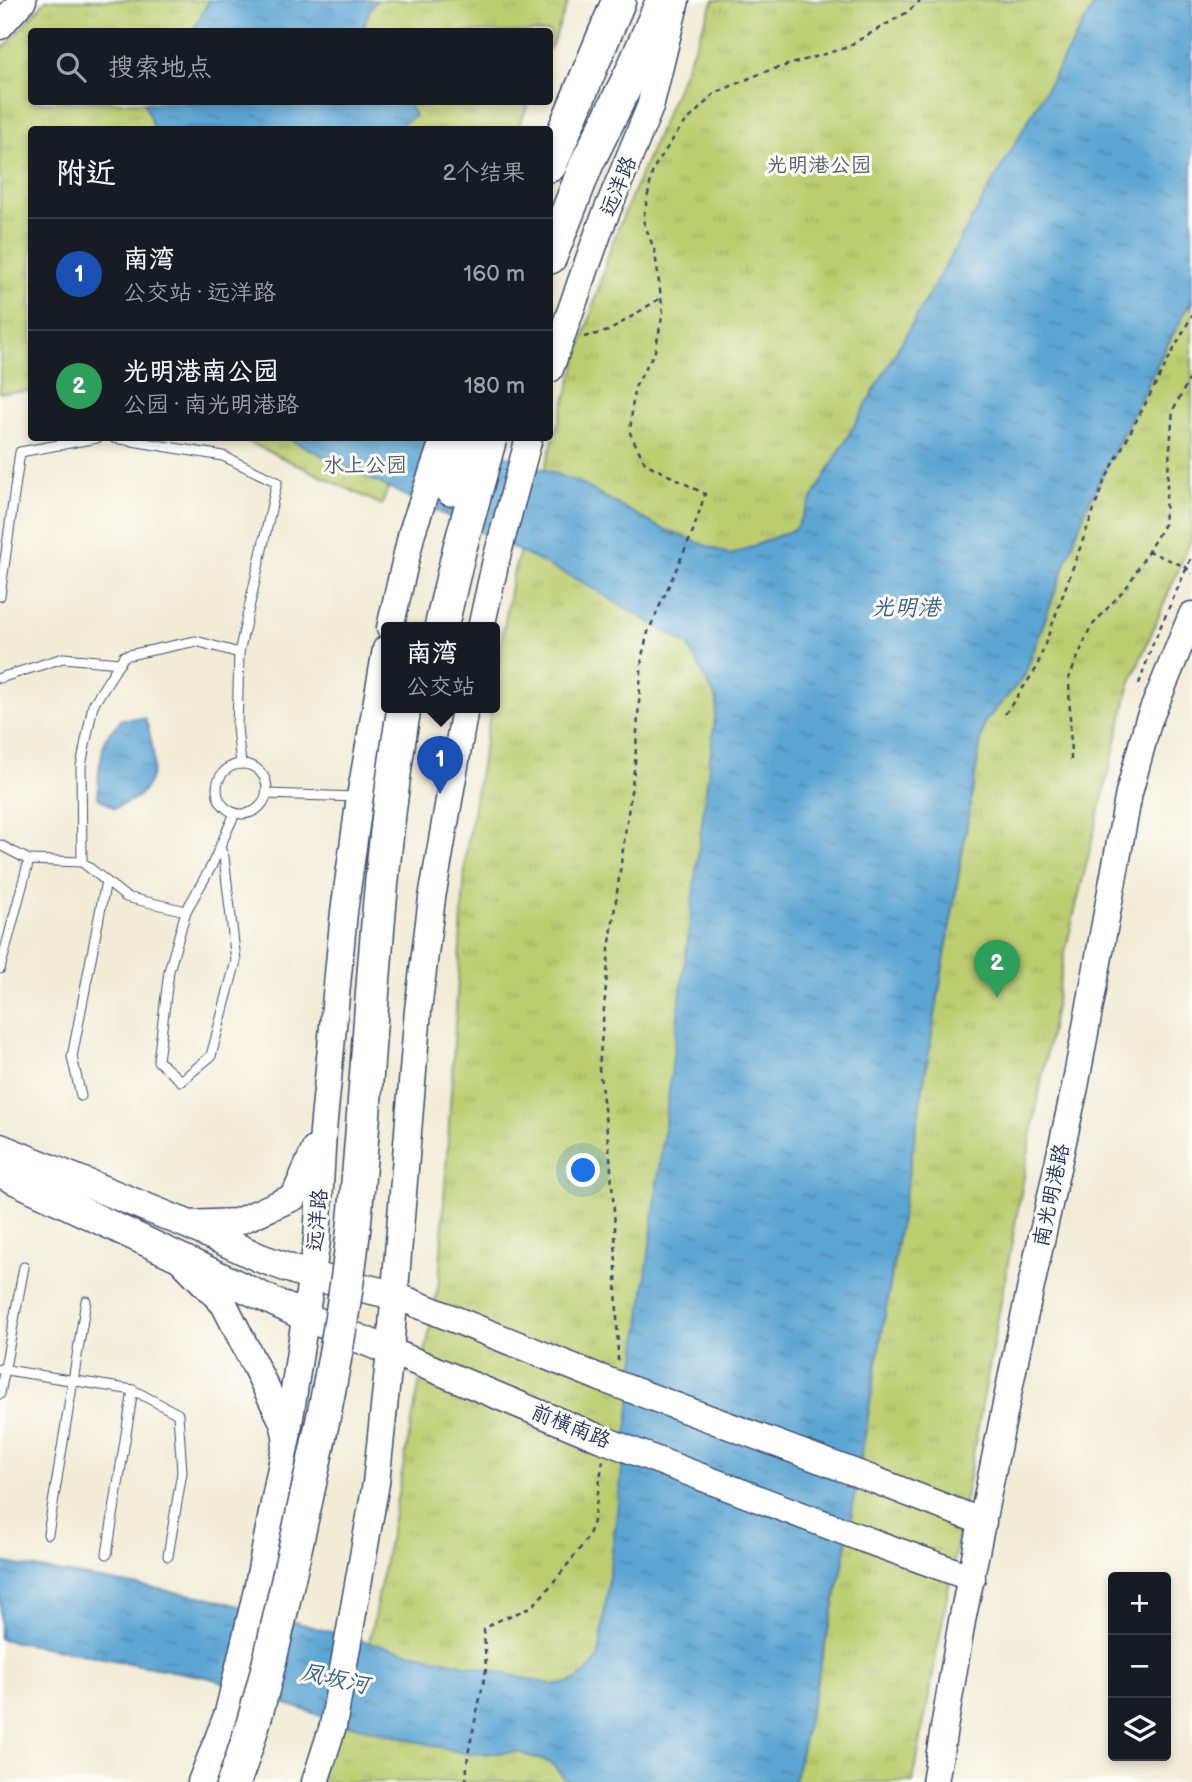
<!DOCTYPE html>
<html lang="zh">
<head>
<meta charset="utf-8">
<style>
	:root { --surface:#171b24; --page:#242831; --text:#f1f3f6; --muted:#9ea1a6; --line:#363941; --accent:#0f766e }
	body { margin:0; font-family:"Balsamiq Sans","LXGW WenKai TC",sans-serif; background:var(--page); color:var(--text) }
	.controls { position:absolute; right:21px; bottom:21px; display:grid; overflow:hidden; border-radius:7px; box-shadow:0 4px 10px #0003 }
	.controls button { width:63px; height:63px; display:grid; place-items:center; padding:0; border:0; border-bottom:2px solid var(--line); background:var(--surface); color:var(--text); font:35px sans-serif }
	.you { position:absolute; left:584px; top:1171px; width:24px; height:24px; margin:-18px; border:5px solid #fff; border-radius:50%; background:#1a73e8; box-shadow:0 0 0 10px #1a73e833 }
	.badge { display:grid; place-items:center; width:46px; height:46px; border-radius:50%; background:var(--accent); color:#fff; font-size:23px; font-weight:700 }
	.pin { position:absolute; translate:-50% -58px; filter:drop-shadow(0 2px 4px #0008) }
	.pin::after { content:''; position:absolute; top:37px; width:24px; height:21px; background:inherit; clip-path:polygon(0 0,100% 0,50% 100%) }
	.popup { position:absolute; left:381px; top:622px; width:119px; height:91px; box-sizing:border-box; display:grid; place-content:center; border-radius:7px; background:var(--surface); filter:drop-shadow(0 2px 5px #0005); font-size:23px; white-space:nowrap; color:var(--muted) }
	.popup b { font-size:26px; color:var(--text) }
	.popup::after { content:''; position:absolute; left:50%; top:100%; margin-left:-14px; border:14px solid transparent; border-top-color:var(--surface) }
	.list { margin:0; padding:0; list-style:none }
	h2 { display:flex; justify-content:space-between; align-items:center; height:91px; margin:0; padding:0 28px; font-size:30px }
	h2 small { font-size:23px; font-weight:400; color:var(--muted) }
	.list li { display:grid; grid-template-columns:46px 1fr auto; gap:21px; align-items:center; box-sizing:border-box; height:112px; padding:0 28px; border-top:2px solid var(--line) }
	.list b { display:block; font-size:26px; white-space:nowrap }
	.list p { margin:0; font-size:23px; white-space:nowrap; color:var(--muted) }
	.list em { font-size:23px; font-style:normal; color:var(--muted) }
	.icon { flex:none; width:38px; height:38px; fill:none; stroke:currentColor; stroke-width:2; stroke-linecap:round; stroke-linejoin:round }
	.map { position:relative; flex:none; width:1192px; height:1782px; overflow:hidden }
	.search { position:absolute; background:var(--surface); box-shadow:0 4px 10px #0003; left:28px; top:28px; width:525px; height:77px; display:flex; align-items:center; gap:18px; box-sizing:border-box; padding:0 24px; border-radius:7px; color:var(--muted); font-size:26px }
	.panel { position:absolute; background:var(--surface); box-shadow:0 4px 10px #0003; left:28px; top:126px; width:525px; height:315px; border-radius:7px }
	.map>svg:first-child { display:block }
	.grass { fill:url(#grass-tufts); stroke:#6c7e67; stroke-width:2 }
	.water { fill:url(#water-ripples); stroke:#3c6a98; stroke-width:2 }
	.lines { fill:none; stroke-linecap:round; stroke-linejoin:round }
	.lane-casing { stroke:#3b4b70; stroke-width:11 }
	.secondary-casing { stroke:#3b4b70; stroke-width:29 }
	.primary-casing { stroke:#3b4b70; stroke-width:31 }
	.highway-casing { stroke:#3b4b70; stroke-width:36 }
	.path { stroke:#3b4b70; stroke-width:2.5; stroke-dasharray:5 5; stroke-linecap:butt }
	.lane { stroke:#fff; stroke-width:9 }
	.secondary { stroke:#fff; stroke-width:26 }
	.primary { stroke:#fff; stroke-width:28 }
	.highway { stroke:#fff; stroke-width:33 }
	.secondary-bridge-casing { stroke:#3b4b70; stroke-width:29; stroke-linecap:butt }
	.highway-bridge-casing { stroke:#3b4b70; stroke-width:36; stroke-linecap:butt }
	.secondary-bridge { stroke:#fff; stroke-width:26 }
	.highway-bridge { stroke:#fff; stroke-width:33 }
	.labels { text-anchor:middle; stroke-width:6; stroke-linejoin:round; paint-order:stroke }
	.park-label { font-size:21px; fill:#4b5e63; stroke:#fdfcf7 }
	.street-label { font-size:21px; fill:#1b2f5e; stroke:#fdfcf7 }
	.water-label { font-size:23px; font-style:italic; fill:#355e8d; stroke:#fdfcf7 }
</style>
</head>
<body>
<div class="map">
<svg width="1192" height="1782" viewBox="0 0 1192 1782">
	<defs>
		<pattern id="grass-tufts" width="24" height="20" patternUnits="userSpaceOnUse" patternTransform="scale(1.75)"><rect width="24" height="20" fill="#bccd70"/><path d="M3 7l-1-3M5 7V3M7 7l1-3M15 17l-1-3M17 17v-4M19 17l1-3" fill="none" stroke="#a1b063"/></pattern>
		<pattern id="water-ripples" width="26" height="14" patternUnits="userSpaceOnUse" patternTransform="scale(1.75)"><rect width="26" height="14" fill="#5ca5d3"/><path d="M2 4q2-2 4 0t4 0M15 11q2-2 4 0t4 0" fill="none" stroke="#4b87ae"/></pattern>
	</defs>
	<rect width="100%" height="100%" fill="#fdfcf7"/>
	<filter id="ink" filterUnits="userSpaceOnUse"><feTurbulence type="fractalNoise" baseFrequency=".0143" numOctaves="2"/><feDisplacementMap in="SourceGraphic" scale="14" xChannelSelector="R" yChannelSelector="G"/><feConvolveMatrix kernelMatrix="1 2 1 2 8 2 1 2 1" color-interpolation-filters="sRGB"/></filter>
	<filter id="wash" filterUnits="userSpaceOnUse"><feTurbulence type="fractalNoise" baseFrequency=".00686" numOctaves="4" result="noise"/><feDisplacementMap in="SourceGraphic" scale="28" xChannelSelector="R" yChannelSelector="G"/><feGaussianBlur stdDeviation="1.57" result="paint"/><feColorMatrix in="noise" values="0 0 0 0 0 0 0 0 0 0 0 0 0 0 0 0 0 1.4 0 .05"/><feComposite in="paint" operator="in"/></filter>
	<g filter="url(#wash)">
		<rect width="100%" height="100%" fill="#f2ecd6"/>
		<g class="grass">
			<polygon points="46,0 569,0 550,50 550,32 32,32 32,102 529,102 518,129 32,130 31,391 0,393 0,52"/>
			<path d="M 714,0 L 1097,0 L 796,528 L 718,701 L 599,1657 C 587,1674 576,1685 554,1685 L 369,1643 L 439,1282 L 466,852 L 491,708 L 494,708 L 494,686 L 513,574 L 613,240 Z"/>
			<polygon points="1192,300 1192,537 1130,684 1065,952 913,1782 794,1782 843,1565 984,723 1024,676 1086,508 1165,349"/>
			<polygon points="240,438 406,438 382,505"/>
			<polygon points="339,1722 468,1754 518,1752 551,1763 568,1782 318,1782"/>
		</g>
		<g class="water">
			<polygon points="209,0 377,0 370,9 362,31 193,31"/>
			<path d="M 1097,0 L 1192,0 L 1192,300 L 1165,349 L 1086,508 L 1024,677 L 984,723 L 843,1565 L 794,1782 L 568,1782 L 551,1763 L 518,1752 L 468,1754 L 339,1722 L 210,1678 L 0,1639 L 0,1562 L 211,1598 L 369,1643 L 554,1685 C 576,1684 587,1674 599,1657 L 717,701 L 688,645 L 580,581 L 287,438 L 458,438 L 578,482 L 661,528 L 731,555 L 795,529 Z"/>
			<polygon points="144,102 408,102 415,116 392,130 154,129"/>
			<path d="M 145,718 C 154,745 162,777 136,798 C 130,802 121,805 115,808 L 98,798 L 99,769 L 105,738 L 122,719 Z"/>
		</g>
	</g>
	<g filter="url(#ink)">
		<g class="lines">
			<defs>
				<g id="lane">
					<polyline points="114,438 223,456 277,482 239,653"/>
					<polyline points="0,596 20,452 97,438"/>
					<polyline points="0,678 63,658 120,663"/>
					<circle cx="242" cy="789" r="25"/>
					<polyline points="266,794 358,797"/>
					<polyline points="235,813 211,867 186,911 126,897 82,862 81,766 93,705 124,656 196,641 239,653 237,728 241,764"/>
					<polyline points="0,845 29,860"/>
					<polyline points="186,911 169,971 158,1061 181,1081 211,1056 236,961 224,857 220,848"/>
					<polyline points="0,969 29,860 82,862"/>
					<polyline points="81,1096 72,1057 106,881"/>
					<polyline points="0,1369 133,1390 107,1554"/>
					<polyline points="133,1390 178,1414 182,1472 168,1556"/>
					<polyline points="0,1394 24,1267"/>
					<polyline points="48,1534 86,1301"/>
				</g>
				<g id="secondary">
					<polyline points="0,26 23,0"/>
					<polyline points="550,369 600,228 650,107 676,0"/>
					<polyline points="390,628 412,532 444,438"/>
					<polyline points="481,628 496,560 529,438"/>
					<polyline points="187,1224 237,1222 294,1197 315,1149"/>
					<polyline points="181,1260 224,1304 283,1422 286,1435"/>
					<polyline points="394,1295 603,1379"/>
					<polyline points="390,1351 599,1438"/>
					<polyline points="872,1479 983,1522"/>
					<polyline points="861,1538 972,1578"/>
					<polyline points="201,1782 228,1713 257,1590 287,1437 317,1240 323,1131 344,912 360,797 386,649"/>
					<polyline points="315,1782 333,1726 376,1483 390,1351 418,1010 432,898 465,708"/>
					<polyline points="935,1782 962,1621 1018,1345 1075,1087 1129,793 1148,722 1192,615"/>
				</g>
				<g id="primary">
					<polyline points="0,1148 187,1224 260,1258 311,1276 394,1295"/>
					<polyline points="0,1173 306,1317 390,1351"/>
				</g>
				<g id="highway">
					<polyline points="550,165 619,0"/>
					<polyline points="550,257 587,163 632,72 663,0"/>
					<polyline points="451,489 465,438"/>
					<polyline points="441,628 459,551 490,438"/>
				</g>
			</defs>
			<use href="#lane" class="lane-casing"/>
			<use href="#secondary" class="secondary-casing"/>
			<use href="#primary" class="primary-casing"/>
			<use href="#highway" class="highway-casing"/>
			<g class="path">
				<polyline points="584,337 609,331 662,297"/>
				<polyline points="1148,551 1186,567 1192,574"/>
				<polyline points="1139,684 1152,646 1192,556"/>
				<polyline points="1005,714 1036,669 1104,482 1192,315"/>
				<polyline points="1071,760 1069,678 1090,628 1129,584 1164,524 1173,410 1192,374"/>
				<polyline points="618,1361 615,1226 610,1156 599,1068 609,950 635,763 642,656 648,632 692,534 705,494 645,463 630,433 634,389 655,351 663,313 655,252 643,220 653,169 681,127 715,93 764,72 845,48 906,13 921,0"/>
				<path d="M 466,1782 L 468,1754 L 486,1670 L 484,1630 C 498,1618 516,1615 532,1606 C 540,1600 585,1544 589,1535 C 596,1515 599,1482 603,1460"/>
			</g>
			<use href="#lane" class="lane"/>
			<use href="#secondary" class="secondary"/>
			<use href="#primary" class="primary"/>
			<use href="#highway" class="highway"/>
			<defs>
				<g id="secondary-bridge">
					<polyline points="603,1379 872,1479"/>
					<polyline points="599,1438 861,1538"/>
				</g>
				<path id="highway-bridge" d="M 234,1782 C 262,1706 277,1628 295,1549 C 319,1442 342,1336 354,1226 C 371,1054 375,879 404,708"/>
			</defs>
			<use href="#secondary-bridge" class="secondary-bridge-casing"/>
			<use href="#highway-bridge" class="highway-bridge-casing"/>
			<use href="#secondary-bridge" class="secondary-bridge"/>
			<use href="#highway-bridge" class="highway-bridge"/>
		</g>
	</g>
	<g class="labels">
		<g class="park-label">
			<text x="819" y="172">光明港公园</text>
			<text x="365" y="472">水上公园</text>
		</g>
		<g class="street-label">
			<text transform="translate(618 186) rotate(-68)" y="7">远洋路</text>
			<text transform="translate(1051 1195) rotate(-78)" y="7">南光明港路</text>
			<text transform="translate(317 1220) rotate(-85)" y="7">远洋路</text>
			<text transform="translate(571 1426) rotate(22)" y="7">前横南路</text>
		</g>
		<g class="water-label">
			<text x="906" y="615">光明港</text>
			<text transform="translate(335 1678) rotate(12)" y="8">凤坂河</text>
		</g>
	</g>
</svg>
<div class="controls">
<button>+</button>
<button>−</button>
<button><svg class="icon" aria-label="layers" viewBox="0 0 24 24"><path d="M12 4l9 5-9 5-9-5zM3 14l9 5 9-5"/></svg></button>
</div>
<div class="you"></div>
<div class="pin badge" style="left:440px;top:794px;background:#1a4fb4">1</div>
<div class="popup"><b>南湾</b>公交站</div>
<div class="pin badge" style="left:997px;top:998px;background:#2e9e5b">2</div>
<div class="search"><svg class="icon" aria-label="search" viewBox="0 0 24 24"><circle cx="10" cy="10" r="6"/><path d="M15 15l6 6"/></svg>搜索地点</div>
<section class="panel">
<h2>附近<small>2个结果</small></h2>
<ul class="list">
<li><span class="badge" style="background:#1a4fb4">1</span><div><b>南湾</b><p>公交站 · 远洋路</p></div><em>160 m</em></li>
<li><span class="badge" style="background:#2e9e5b">2</span><div><b>光明港南公园</b><p>公园 · 南光明港路</p></div><em>180 m</em></li>
</ul>
</section>
</div>
</body>
</html>
